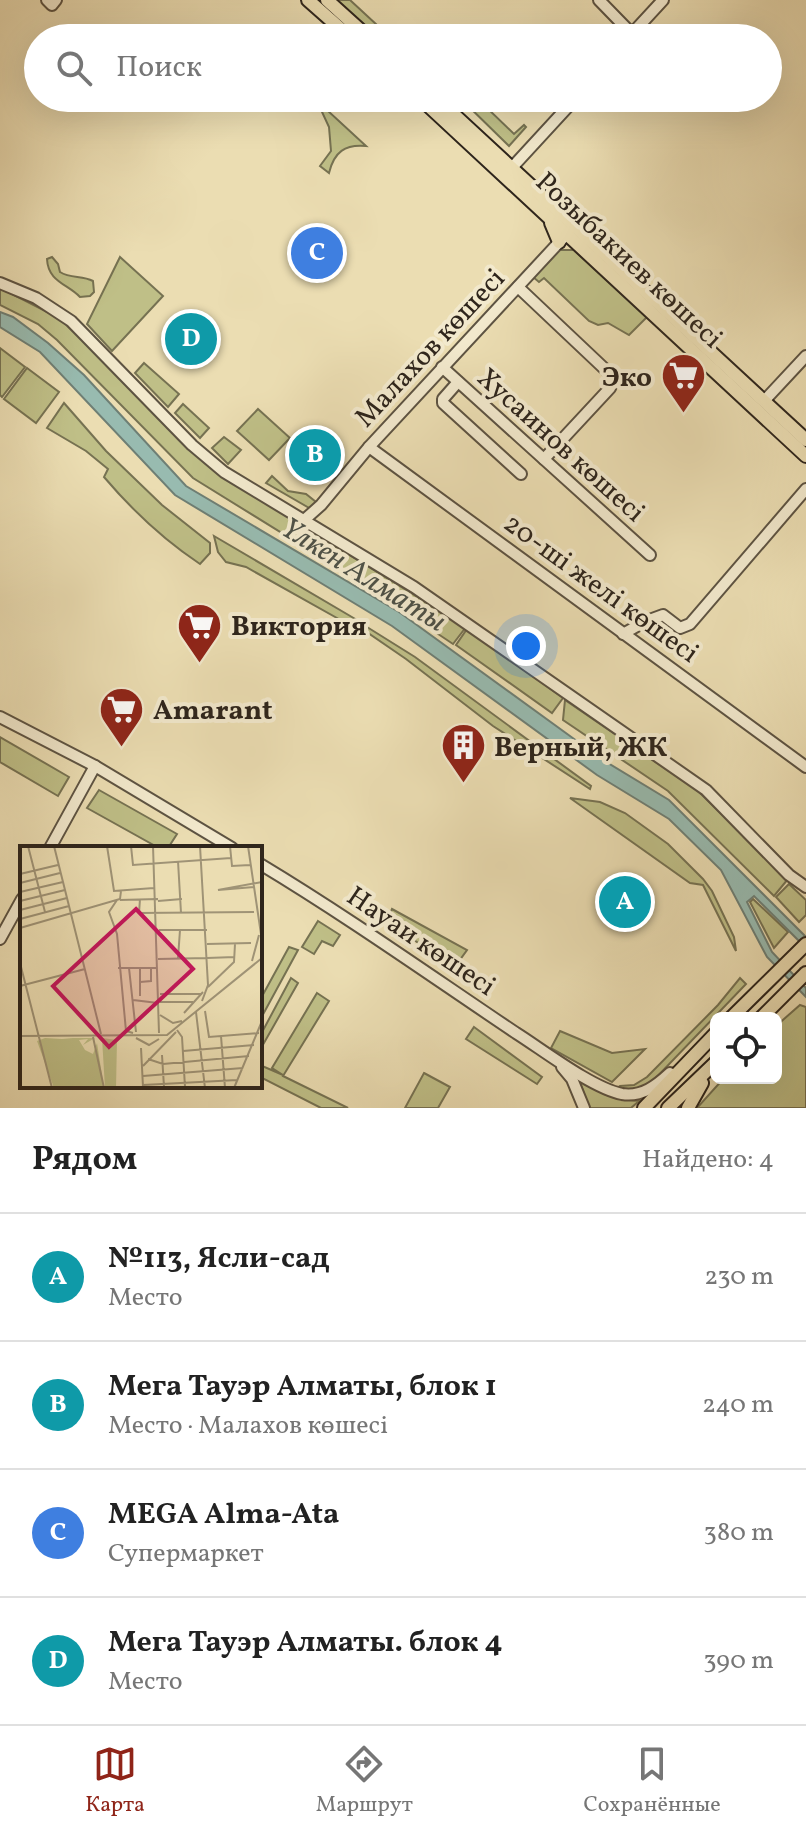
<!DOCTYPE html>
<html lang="ru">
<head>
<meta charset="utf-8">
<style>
	:root { --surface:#fff; --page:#f6f6f6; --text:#222; --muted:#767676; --line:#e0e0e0; --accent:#8f2418 }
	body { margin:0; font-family:Vollkorn,serif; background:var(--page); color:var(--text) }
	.controls { position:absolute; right:24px; bottom:24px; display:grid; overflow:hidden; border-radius:12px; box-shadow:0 8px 32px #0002 }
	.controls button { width:72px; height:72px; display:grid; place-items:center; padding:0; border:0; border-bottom:2px solid var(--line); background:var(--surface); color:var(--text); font:40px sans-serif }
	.you { position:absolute; left:526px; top:646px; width:28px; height:28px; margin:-20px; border:6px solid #fff; border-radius:50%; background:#1a73e8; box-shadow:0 0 0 12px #1a73e833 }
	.badge { display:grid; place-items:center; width:52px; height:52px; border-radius:50%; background:var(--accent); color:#fff; font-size:26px; font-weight:700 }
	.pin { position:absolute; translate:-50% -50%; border:4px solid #fff; box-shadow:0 2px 8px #0006 }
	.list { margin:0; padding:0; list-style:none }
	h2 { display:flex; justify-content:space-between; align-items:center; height:104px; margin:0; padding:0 32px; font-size:34px }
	h2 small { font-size:26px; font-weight:400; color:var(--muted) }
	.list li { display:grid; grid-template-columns:52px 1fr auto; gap:24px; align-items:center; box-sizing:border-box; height:128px; padding:0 32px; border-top:2px solid var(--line) }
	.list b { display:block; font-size:30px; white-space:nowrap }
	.list p { margin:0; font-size:26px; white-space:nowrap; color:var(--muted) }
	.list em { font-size:26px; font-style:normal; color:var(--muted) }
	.icon { flex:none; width:44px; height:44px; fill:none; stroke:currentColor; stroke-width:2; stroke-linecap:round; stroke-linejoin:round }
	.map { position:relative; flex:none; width:806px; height:1108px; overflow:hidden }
	.search { position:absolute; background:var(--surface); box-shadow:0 8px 32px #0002; left:24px; right:24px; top:24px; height:88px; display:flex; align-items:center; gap:20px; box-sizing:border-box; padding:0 28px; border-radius:44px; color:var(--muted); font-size:30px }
	.sheet { height:616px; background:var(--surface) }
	nav { display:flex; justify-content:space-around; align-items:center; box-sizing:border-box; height:112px; border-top:2px solid var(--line); background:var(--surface); font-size:22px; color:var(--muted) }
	nav a { display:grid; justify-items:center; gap:4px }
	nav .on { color:var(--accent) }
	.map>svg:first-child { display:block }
	.green { fill:#bfbf87; stroke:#767252; stroke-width:2 }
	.water { fill:#98bbb0; stroke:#6e7f75; stroke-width:2 }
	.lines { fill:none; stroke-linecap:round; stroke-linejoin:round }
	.minor-casing { stroke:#5d5342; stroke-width:14 }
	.major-casing { stroke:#2e251c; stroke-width:16 }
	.minor { stroke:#f2e9cd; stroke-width:10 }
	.major { stroke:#ebddb2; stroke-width:12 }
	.labels { text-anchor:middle; stroke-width:8; stroke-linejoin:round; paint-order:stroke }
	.street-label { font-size:28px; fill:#2e251c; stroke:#f2e9cd }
	.poi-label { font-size:28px; font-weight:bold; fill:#2e251c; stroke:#f2e9cd; text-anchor:start }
	.water-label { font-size:30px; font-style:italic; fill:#4e5248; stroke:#f2e9cd }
	.inset-road { fill:none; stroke:#9f9376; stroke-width:2 }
	.view { fill:#c2185b; fill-opacity:0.15; stroke:#c2185b; stroke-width:4 }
	.inset-edge { fill:none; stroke:#2e251c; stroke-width:4 }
</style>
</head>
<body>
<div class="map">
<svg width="806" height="1108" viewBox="0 0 806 1108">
	<rect width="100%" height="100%" fill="#ebddb2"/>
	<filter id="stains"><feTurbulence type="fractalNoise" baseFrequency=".0025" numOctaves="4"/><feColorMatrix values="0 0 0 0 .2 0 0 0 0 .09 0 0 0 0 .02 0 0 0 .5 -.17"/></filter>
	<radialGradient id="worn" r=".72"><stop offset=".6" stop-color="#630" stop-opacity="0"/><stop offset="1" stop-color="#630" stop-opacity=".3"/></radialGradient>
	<g class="green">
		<polygon points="336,0 350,0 391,38 379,38"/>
		<path d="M 334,98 L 339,98 L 328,111 L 366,146 C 345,144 334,152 329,173 L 320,166 L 331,151 L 329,127 L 322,112 Z"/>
		<polygon points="460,98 469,103 474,98 493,98 486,107 514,134 524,125 526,127 509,146"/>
		<polygon points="558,250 574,250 647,317 629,335 608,323 598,325 589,321 544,278 539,282 533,277"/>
		<path d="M 52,257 L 58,264 L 60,272 C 71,279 82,275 93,281 L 94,292 L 90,296 L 80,297 C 68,284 48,282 47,259 Z"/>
		<polygon points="120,257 163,296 112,351 87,324"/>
		<polygon points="0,288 59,318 238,486 466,627 453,644 356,579 193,478 57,340 38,324 0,305"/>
		<polygon points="0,348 25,367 2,397 0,395"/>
		<polygon points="144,363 179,394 168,407 135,373"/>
		<polygon points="27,368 59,392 36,423 4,399"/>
		<path d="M 64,403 L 106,451 L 162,505 L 210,543 L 210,553 L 200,564 C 164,540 132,510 104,477 L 108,469 L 86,451 L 47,428 Z"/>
		<polygon points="183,404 209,428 200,438 175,413"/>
		<polygon points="258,409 290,438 269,460 237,431"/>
		<polygon points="224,437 241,450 228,464 212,448"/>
		<polygon points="272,476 288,491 306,494 316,502 311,509 266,483"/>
		<polygon points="214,536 357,620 353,627 246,567 226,562 218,552"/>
		<polygon points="359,622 415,657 591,786 590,789 493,726 406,659 358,626"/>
		<polygon points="467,629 563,698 552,713 456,645"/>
		<polygon points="565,700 698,791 788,879 774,896 668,791 563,720"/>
		<polygon points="0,737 69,777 58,796 0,762"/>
		<polygon points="99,790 177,834 168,848 159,848 87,808"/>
		<polygon points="570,798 600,802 625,813 668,844 703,879 712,891 734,937 736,951 703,885 690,883"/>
		<polygon points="789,884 806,900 806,915 799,922 776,897"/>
		<polygon points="753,899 788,932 774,948 750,902"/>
		<polygon points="392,909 467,950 454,968 387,921"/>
		<polygon points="318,921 340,935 333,946 322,941 314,954 302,947"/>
		<polygon points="289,947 298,950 260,1020 260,1000"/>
		<polygon points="291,978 298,983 260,1050 260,1036"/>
		<polygon points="740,978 746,984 652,1082 635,1090 616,1089 620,1086 634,1085 647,1077 718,1005"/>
		<polygon points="317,993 329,1001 283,1076 348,1108 321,1108 260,1077 260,1065 283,1075 272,1068"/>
		<polygon points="800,1005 806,1007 806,1108 697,1108 724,1078 776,1078 776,1026"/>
		<polygon points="474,1027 542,1077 537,1084 466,1039"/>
		<polygon points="560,1031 612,1053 645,1049 612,1082 551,1048"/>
		<path d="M 569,1070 C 598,1091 603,1099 639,1101 L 631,1108 L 589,1108 L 581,1085 Z"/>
		<polygon points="424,1073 450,1087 438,1108 405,1108"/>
	</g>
	<polygon class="water" points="0,312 13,317 48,343 84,375 186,486 399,612 603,760 669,800 806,937 806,948 754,896 747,902 772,952 806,988 806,997 767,957 721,870 669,819 597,775 392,626 175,495 40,352 0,327"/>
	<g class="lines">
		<defs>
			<g id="minor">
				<polyline points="47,0 52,5 56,0"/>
				<polyline points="599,0 632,34"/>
				<polyline points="628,38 663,0"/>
				<polyline points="507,173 576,98"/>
				<polyline points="0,283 36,298 71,321 192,445 224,472 414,587 706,790 789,875 806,887"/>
				<polyline points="518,287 609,373 613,381 610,388 544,459"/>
				<polyline points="442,367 650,555"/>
				<polyline points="458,382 443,399 443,403 521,474"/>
				<polyline points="764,401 806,356"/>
				<polyline points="369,447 806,767"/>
				<polyline points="303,521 321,505 369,447 564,237"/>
				<polyline points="623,634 644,622 663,615 680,628 690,624 806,489"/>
				<polyline points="0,717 95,766 232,848"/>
				<polyline points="50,848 95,766"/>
				<path d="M 260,864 C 348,917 431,976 516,1033 C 543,1050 592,1088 622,1094 C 642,1097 656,1086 670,1073"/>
				<polyline points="0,939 22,899"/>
				<polyline points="562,1067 572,1079 584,1108"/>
			</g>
			<g id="major">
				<polyline points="308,0 351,38"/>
				<polyline points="327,0 369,38"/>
				<polyline points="420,98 806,456"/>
				<polyline points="436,98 806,440"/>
				<polyline points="551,223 559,242"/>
				<polyline points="731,1018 806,944"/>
				<polyline points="761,1018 806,973"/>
				<polyline points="644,1108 716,1033"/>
				<polyline points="668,1108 716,1062"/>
				<polyline points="688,1108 702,1083"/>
			</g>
		</defs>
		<use href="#minor" class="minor-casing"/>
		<use href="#major" class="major-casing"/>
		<use href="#minor" class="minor"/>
		<use href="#major" class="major"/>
	</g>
	<defs>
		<symbol id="supermarket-pin" viewBox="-11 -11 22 30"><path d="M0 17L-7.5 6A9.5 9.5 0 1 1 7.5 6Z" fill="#8f2418" stroke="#f2e9cd"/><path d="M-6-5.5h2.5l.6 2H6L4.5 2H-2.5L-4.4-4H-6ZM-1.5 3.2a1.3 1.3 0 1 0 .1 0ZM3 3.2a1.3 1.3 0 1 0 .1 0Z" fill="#fff"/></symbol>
		<symbol id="building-pin" viewBox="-11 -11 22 30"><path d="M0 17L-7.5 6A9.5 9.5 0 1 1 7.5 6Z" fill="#8f2418" stroke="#f2e9cd"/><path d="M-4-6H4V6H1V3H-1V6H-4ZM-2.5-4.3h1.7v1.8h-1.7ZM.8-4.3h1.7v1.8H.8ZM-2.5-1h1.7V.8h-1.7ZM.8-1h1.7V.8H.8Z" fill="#fff"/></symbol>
	</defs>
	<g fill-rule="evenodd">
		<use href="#supermarket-pin" x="658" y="350" width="51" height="69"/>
		<use href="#supermarket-pin" x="174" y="600" width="51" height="69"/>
		<use href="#supermarket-pin" x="96" y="684" width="51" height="69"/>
		<use href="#building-pin" x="438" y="720" width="51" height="69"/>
	</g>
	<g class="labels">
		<g class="street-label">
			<text transform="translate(630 259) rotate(43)" y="10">Розыбакиев көшесі</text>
			<text transform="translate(429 347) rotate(-47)" y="10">Малахов көшесі</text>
			<text transform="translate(562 444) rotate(42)" y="10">Хусаинов көшесі</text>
			<text transform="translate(602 587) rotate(36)" y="10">20-ші желі көшесі</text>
			<text transform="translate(422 940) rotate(34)" y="10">Науаи көшесі</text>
		</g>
		<g class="poi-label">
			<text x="652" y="386" text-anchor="end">Эко</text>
			<text x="231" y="635">Виктория</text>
			<text x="153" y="719">Amarant</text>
			<text x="494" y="756">Верный, ЖК</text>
		</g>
		<g class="water-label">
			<text transform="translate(364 574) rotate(32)" y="10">Үлкен Алматы</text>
		</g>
	</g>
	<g transform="translate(20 846)">
		<rect width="242" height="242" fill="#ebddb2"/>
		<path d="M 25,192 L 42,193 L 53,192 L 75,192 L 63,199 L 68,193 L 59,194 L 65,204 L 73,208 L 77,197 L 84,242 L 34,242 L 17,195 ZM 82,192 L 97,194 L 96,242 L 85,242 Z" fill="#bfbf87"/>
		<path class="inset-road" d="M 8,0 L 25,66M 34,0 L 81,188M 87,0 L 94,45 L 134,42M 111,0 L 113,19 L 211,12M 133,0 L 139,187M 180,0 L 188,139 L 182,155M 210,0 L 212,20 L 230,19M 228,0 L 242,95M 158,15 L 161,67M 0,28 L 38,19M 0,37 L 40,27M 234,41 L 198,44 L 242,36M 0,46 L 43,36M 120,53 L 119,67 L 234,66M 97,54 L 89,66 L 97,88 L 106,185 L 113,187M 100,54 L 138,53M 0,55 L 45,44M 138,55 L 162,53M 0,64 L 47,52M 0,73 L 49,60M 0,82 L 100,53 L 101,45M 139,84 L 187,84M 187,98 L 231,97M 158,112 L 160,84M 187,112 L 215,111M 138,113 L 187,112M 232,115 L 239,89M 0,117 L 32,242M 98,122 L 137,122M 109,122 L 116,186M 120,122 L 120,150M 120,136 L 131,135 L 131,122M 0,140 L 65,123M 188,141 L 214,116 L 215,98M 140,148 L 182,148M 113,154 L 138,157M 140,156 L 173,156M 185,165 L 189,191 L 239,187M 176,166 L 185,242M 164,167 L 183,146M 140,169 L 153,177 L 162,175M 157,184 L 162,191 L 165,241M 0,190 L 147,189 L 242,112M 201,190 L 205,242M 73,191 L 84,242M 116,192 L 129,199 L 139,193M 121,202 L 123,241M 163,205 L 234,199M 142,209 L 144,241M 128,213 L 143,218 L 229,210M 123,220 L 156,186M 123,230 L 223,222M 123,239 L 217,234M 214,242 L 242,175"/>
		<path class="view" d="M 116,63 L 173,123 L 89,201 L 33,140 Z"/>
		<rect width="242" height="242" class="inset-edge"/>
	</g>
	<rect width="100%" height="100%" filter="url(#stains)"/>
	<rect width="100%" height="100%" fill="url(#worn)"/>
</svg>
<div class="controls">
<button><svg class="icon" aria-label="locate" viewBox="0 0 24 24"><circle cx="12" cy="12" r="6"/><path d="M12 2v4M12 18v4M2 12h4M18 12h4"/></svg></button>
</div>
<div class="you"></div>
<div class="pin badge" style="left:625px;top:902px;background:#0f9aa8">A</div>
<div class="pin badge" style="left:315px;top:455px;background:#0f9aa8">B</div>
<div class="pin badge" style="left:317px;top:253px;background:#3f7fe0">C</div>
<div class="pin badge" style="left:191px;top:339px;background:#0f9aa8">D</div>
<div class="search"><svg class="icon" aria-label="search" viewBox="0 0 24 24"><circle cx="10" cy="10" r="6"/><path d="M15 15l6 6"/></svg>Поиск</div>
</div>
<section class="sheet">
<h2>Рядом<small>Найдено: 4</small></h2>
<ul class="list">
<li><span class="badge" style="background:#0f9aa8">A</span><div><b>№113, Ясли-сад</b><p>Место</p></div><em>230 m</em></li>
<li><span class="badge" style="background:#0f9aa8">B</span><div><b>Мега Тауэр Алматы, блок 1</b><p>Место · Малахов көшесі</p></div><em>240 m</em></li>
<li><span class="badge" style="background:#3f7fe0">C</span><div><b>MEGA Alma-Ata</b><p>Супермаркет</p></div><em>380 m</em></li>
<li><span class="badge" style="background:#0f9aa8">D</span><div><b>Мега Тауэр Алматы. блок 4</b><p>Место</p></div><em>390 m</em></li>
</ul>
</section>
<nav>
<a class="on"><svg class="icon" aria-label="map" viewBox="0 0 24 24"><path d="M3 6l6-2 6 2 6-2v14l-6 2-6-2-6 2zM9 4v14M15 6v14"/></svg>Карта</a>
<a><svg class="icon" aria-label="directions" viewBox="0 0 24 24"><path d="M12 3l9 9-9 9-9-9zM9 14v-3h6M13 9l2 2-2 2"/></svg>Маршрут</a>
<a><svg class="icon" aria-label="saved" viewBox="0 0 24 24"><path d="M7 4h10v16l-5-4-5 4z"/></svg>Сохранённые</a>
</nav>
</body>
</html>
